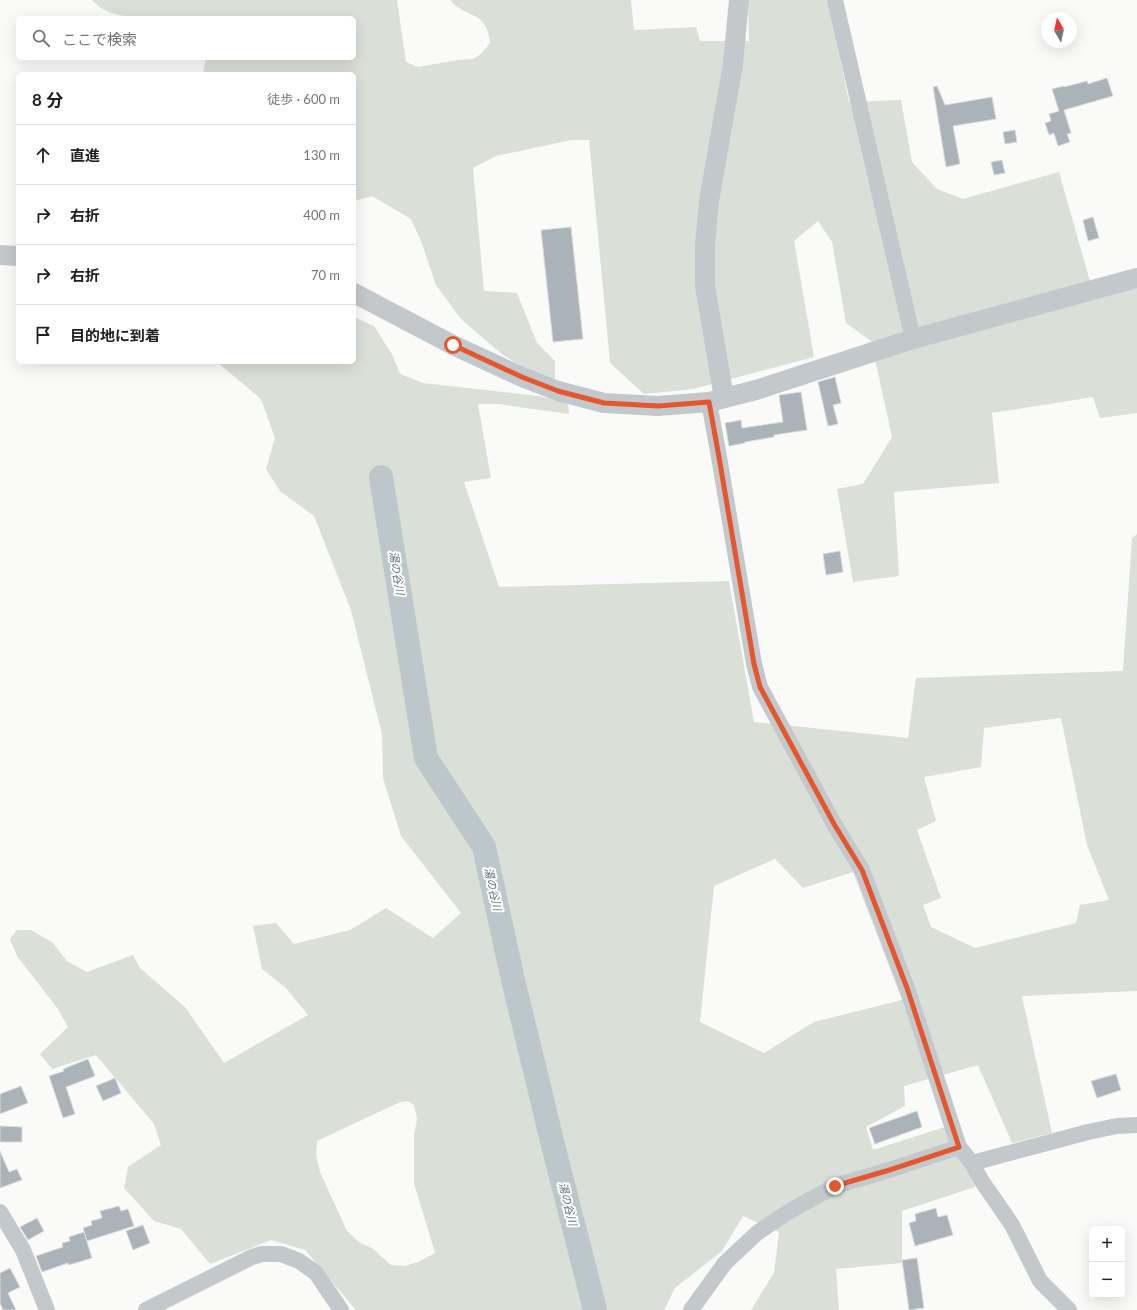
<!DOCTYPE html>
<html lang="ja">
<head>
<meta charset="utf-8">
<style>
	:root { --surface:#fff; --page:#f6f6f6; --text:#202124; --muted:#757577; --line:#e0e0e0 }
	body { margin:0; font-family:Lato,"Noto Sans JP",sans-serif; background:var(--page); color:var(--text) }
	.controls { position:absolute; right:12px; bottom:12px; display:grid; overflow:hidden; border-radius:6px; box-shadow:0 4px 16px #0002 }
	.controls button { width:36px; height:36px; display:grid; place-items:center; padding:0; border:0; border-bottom:1px solid var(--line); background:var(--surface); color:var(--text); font:20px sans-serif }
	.compass { position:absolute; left:1041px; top:12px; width:36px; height:36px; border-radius:50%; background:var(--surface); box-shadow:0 4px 16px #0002; rotate:351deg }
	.stop { position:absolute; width:12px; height:12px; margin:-9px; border:3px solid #e4572e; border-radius:50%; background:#fff }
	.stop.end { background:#e4572e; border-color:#fff; box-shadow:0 1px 4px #0008 }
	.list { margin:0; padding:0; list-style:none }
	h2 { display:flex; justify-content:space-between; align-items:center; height:52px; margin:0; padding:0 16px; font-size:17px }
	h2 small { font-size:13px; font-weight:400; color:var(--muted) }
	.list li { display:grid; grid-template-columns:26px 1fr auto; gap:12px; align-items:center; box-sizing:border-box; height:60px; padding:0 16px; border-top:1px solid var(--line) }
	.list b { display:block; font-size:15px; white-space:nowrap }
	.list em { font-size:13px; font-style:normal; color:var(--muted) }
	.icon { flex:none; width:22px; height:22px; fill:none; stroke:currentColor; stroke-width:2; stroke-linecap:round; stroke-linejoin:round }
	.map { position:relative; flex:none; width:1137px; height:1310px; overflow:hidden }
	.search { position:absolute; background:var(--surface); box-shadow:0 4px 16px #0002; left:16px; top:16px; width:340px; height:44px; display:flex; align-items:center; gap:10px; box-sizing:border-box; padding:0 14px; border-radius:6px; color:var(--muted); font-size:15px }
	.panel { position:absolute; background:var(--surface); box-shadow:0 4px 16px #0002; left:16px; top:72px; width:340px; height:292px; border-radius:6px }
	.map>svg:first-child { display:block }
	.green { fill:#dadfd7; fill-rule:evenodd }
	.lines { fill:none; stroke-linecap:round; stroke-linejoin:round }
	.river { stroke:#bbc7cb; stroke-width:24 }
	.building { fill:#aab3b9; stroke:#dcdcda }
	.minor { stroke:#c3c8cc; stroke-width:16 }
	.tertiary { stroke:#c3c8cc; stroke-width:20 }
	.route { stroke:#e4572e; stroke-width:5 }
	.labels { text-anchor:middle; stroke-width:4; stroke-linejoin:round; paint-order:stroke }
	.water-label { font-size:11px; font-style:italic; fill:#60757c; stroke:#fff }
</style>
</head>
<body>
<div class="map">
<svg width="1137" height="1310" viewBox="0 0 1137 1310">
	<rect width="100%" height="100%" fill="#fafaf8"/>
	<g class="green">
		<path d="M 92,0 L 397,0 L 406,62 L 418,67 L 457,60 L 473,59 L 481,54 L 490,43 C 487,9 465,19 450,0 L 631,0 L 634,30 L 696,27 L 700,41 L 749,41 L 748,0 L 828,0 L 849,102 L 901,100 L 912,162 L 937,189 L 963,199 L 1059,172 L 1091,285 L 1137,286 L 1137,413 L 1100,418 L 1093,397 L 992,413 L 999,483 L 894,492 L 899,576 L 853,582 L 837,489 L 863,484 L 892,437 L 871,341 L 846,323 L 832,242 L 818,221 L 794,241 L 814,357 L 693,389 L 644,394 L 610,363 L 589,140 L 572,140 L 496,156 L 473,168 L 484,291 L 517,293 L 537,343 L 555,361 L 555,379 L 533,373 L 503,355 L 461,319 L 436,285 L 421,241 L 411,219 L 372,196 L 354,201 L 354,74 L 203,74 L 206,58 L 354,58 L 354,18 L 133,18 C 119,15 101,12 92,0 Z"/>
		<path d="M 354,317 L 374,326 L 393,356 L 400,374 L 423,383 L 539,396 L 568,403 L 569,414 L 498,404 L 478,404 L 491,478 L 464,482 L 499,587 L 729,581 L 754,722 L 908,738 L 916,678 L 1123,671 L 1132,538 L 1137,534 L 1137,991 L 1022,996 L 1052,1133 L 1012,1143 L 978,1065 L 904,1086 L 905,1106 L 866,1127 L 873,1150 L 948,1126 L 975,1187 L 902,1211 L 902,1263 L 836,1269 L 839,1310 L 751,1310 L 774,1273 L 779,1232 L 743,1216 L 722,1251 L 675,1288 L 664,1310 L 356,1310 L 305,1250 L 271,1240 L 210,1264 L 181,1229 L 154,1221 L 124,1188 L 128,1167 L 161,1145 L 154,1124 L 96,1055 L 52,1069 L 40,1054 L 68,1027 L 58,1009 L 17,956 L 10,939 L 17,930 L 31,930 L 52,942 L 67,961 L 87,972 L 133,955 L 140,968 L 185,1007 L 224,1063 L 308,1015 L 286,988 L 262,969 L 253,926 L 276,923 L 294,944 L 350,930 L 386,908 L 433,938 L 461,913 L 401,836 L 383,778 L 382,734 L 351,610 L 314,516 L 280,491 L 266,469 L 275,438 L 261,399 L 217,362 L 354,362 ZM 1061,718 L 1087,845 L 1109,900 L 1080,905 L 1076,923 L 975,948 L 931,927 L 923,905 L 941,898 L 917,830 L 936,821 L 924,777 L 981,767 L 984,728 ZM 775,859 L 803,888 L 853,872 L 902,1000 L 814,1022 L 764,1053 L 700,1022 L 714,886 ZM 407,1101 L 414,1105 L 417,1119 L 414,1135 L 414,1183 L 435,1253 L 418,1262 L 405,1266 L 391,1265 L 372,1248 L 360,1243 L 347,1231 L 320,1172 L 316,1155 L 317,1141 L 398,1103 Z"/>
	</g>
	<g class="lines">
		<polyline class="river" points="381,477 426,758 484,847 513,980 553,1145 595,1310"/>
	</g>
	<g class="building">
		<polygon points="1107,78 1113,96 1064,110 1071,133 1067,134 1070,142 1058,146 1054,133 1049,135 1045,123 1051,121 1049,114 1059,111 1052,89 1064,86 1064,87 1087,81 1088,84"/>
		<polygon points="937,86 945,105 992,97 996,119 953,126 960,164 946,167 933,87"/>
		<polygon points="1015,130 1017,142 1005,144 1003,132"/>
		<polygon points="1002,160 1005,173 994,175 991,162"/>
		<polygon points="1093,217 1099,238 1088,241 1083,220"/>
		<polygon points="571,227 583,339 553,342 541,230"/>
		<polygon points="835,377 841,403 833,405 838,424 828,426 818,382"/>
		<polygon points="801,392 807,430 774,435 774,437 745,442 745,443 729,446 725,423 741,420 742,428 783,422 779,395"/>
		<polygon points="840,551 843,572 826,575 823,554"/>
		<polygon points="88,1059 95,1076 66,1087 75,1114 63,1118 49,1076 64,1071 63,1069"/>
		<polygon points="1116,1074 1121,1090 1097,1098 1091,1081"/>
		<polygon points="115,1078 121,1093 103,1101 96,1086"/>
		<polygon points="21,1086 28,1103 0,1114 0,1094"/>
		<polygon points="917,1111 922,1127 875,1144 869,1128"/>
		<polygon points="0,1126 22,1127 22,1142 0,1142"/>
		<polygon points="0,1151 9,1172 17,1169 22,1180 0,1188"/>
		<polygon points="119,1206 121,1211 128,1209 134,1226 87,1241 83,1228 92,1225 91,1221 102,1218 100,1211"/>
		<polygon points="936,1208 938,1217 947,1215 953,1235 915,1246 909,1223 916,1221 915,1214"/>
		<polygon points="37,1218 44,1231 28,1240 20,1227"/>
		<polygon points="143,1225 150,1243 133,1250 126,1231"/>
		<polygon points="84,1232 92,1258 69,1265 68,1263 42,1272 36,1256 63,1247 62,1243 70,1241 69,1237"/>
		<polygon points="917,1258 924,1308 909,1310 902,1260"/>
		<polygon points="10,1268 20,1287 8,1293 16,1310 3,1310 0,1303 0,1273"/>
	</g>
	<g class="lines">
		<g class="minor">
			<polyline points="835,0 913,339"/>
			<polyline points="709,402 719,457 754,664 760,687 834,824 862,870 907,988 959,1147 972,1163 981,1180 1012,1225 1040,1281 1069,1310"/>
			<polyline points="972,1163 1088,1132 1117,1126 1137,1125"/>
			<polyline points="0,1212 23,1250 47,1310"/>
			<polyline points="146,1310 252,1257 262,1254 281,1254 299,1261 316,1273 341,1310"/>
			<polyline points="691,1310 725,1263 757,1233 788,1212 835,1186 886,1171 959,1147"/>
		</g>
		<g class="tertiary">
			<polyline points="0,255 18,256"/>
			<polyline points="354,293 453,345 522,377 558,391 604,403 658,406 709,402 756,390 913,339 1137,278"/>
			<polyline points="724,398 705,286 705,245 709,201 733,64 739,0"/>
		</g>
	</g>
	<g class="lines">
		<polyline class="route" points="453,345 522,377 558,391 604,403 658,406 709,402 719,457 754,664 760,687 834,824 862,870 907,988 959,1147 886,1171 835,1186"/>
	</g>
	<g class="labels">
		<g class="water-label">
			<text transform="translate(397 573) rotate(81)" y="4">湯の谷川</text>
			<text transform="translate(493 889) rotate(77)" y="4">湯の谷川</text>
			<text transform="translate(568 1204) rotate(76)" y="4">湯の谷川</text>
		</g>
	</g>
</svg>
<div class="controls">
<button>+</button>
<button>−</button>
</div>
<svg class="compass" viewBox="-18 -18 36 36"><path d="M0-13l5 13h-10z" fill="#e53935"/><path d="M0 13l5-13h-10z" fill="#757577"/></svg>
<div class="stop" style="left:453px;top:345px"></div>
<div class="stop end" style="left:835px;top:1186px"></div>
<div class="search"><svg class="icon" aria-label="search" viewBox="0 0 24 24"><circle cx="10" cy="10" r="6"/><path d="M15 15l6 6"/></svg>ここで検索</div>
<section class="panel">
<h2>8 分<small>徒歩 · 600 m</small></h2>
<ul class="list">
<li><svg class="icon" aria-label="ahead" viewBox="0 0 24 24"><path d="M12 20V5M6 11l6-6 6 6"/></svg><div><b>直進</b></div><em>130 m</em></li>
<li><svg class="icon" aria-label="right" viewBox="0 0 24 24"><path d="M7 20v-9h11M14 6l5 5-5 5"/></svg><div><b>右折</b></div><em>400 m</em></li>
<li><svg class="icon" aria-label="right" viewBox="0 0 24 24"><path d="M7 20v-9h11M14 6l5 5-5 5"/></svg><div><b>右折</b></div><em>70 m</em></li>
<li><svg class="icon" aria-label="arrive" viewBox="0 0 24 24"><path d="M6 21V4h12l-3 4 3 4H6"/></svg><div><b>目的地に到着</b></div></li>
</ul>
</section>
</div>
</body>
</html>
